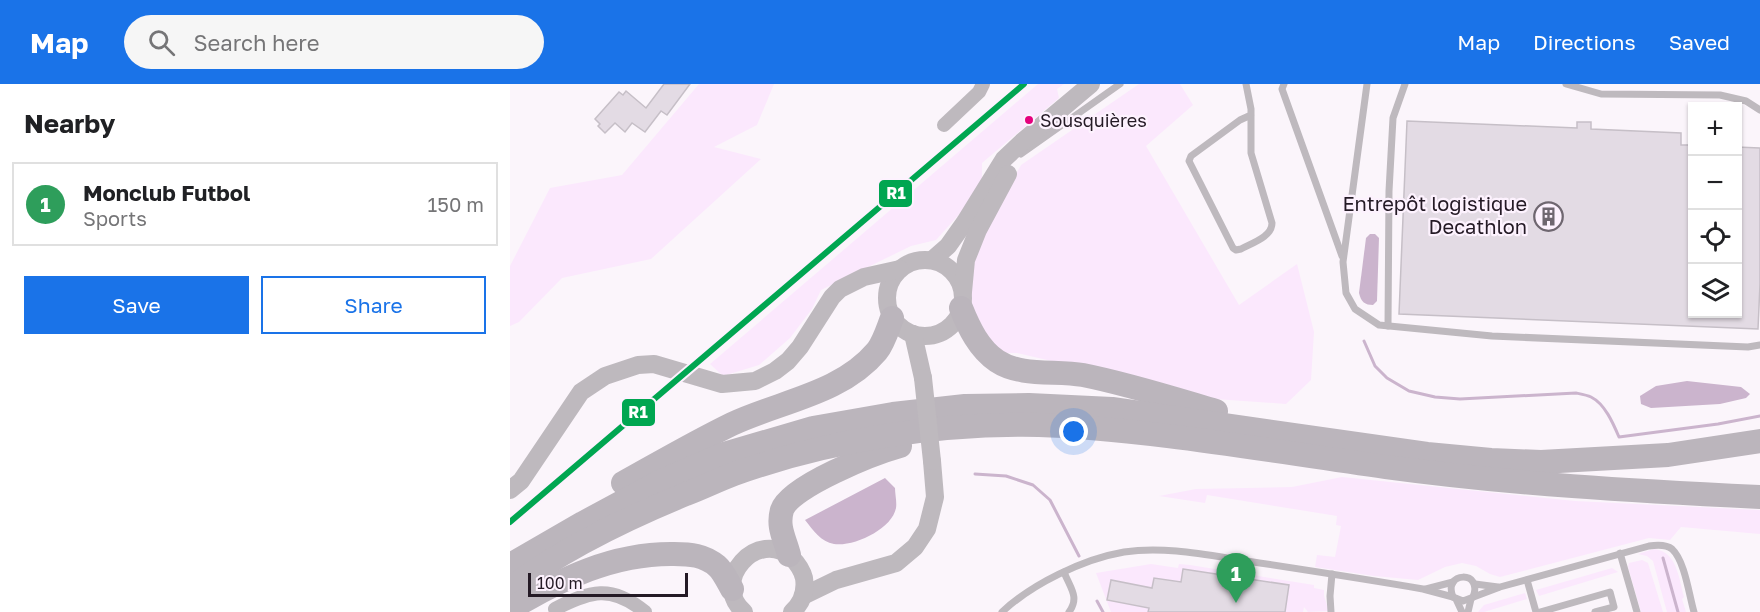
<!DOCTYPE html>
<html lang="en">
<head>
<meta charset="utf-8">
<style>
	:root { --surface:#fff; --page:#f6f6f6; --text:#202124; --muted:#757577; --line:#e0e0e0; --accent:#1a73e8 }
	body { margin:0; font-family:"Golos Text",sans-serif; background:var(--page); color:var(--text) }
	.controls { position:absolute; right:18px; top:18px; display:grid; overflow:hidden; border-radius:0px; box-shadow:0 2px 4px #0004 }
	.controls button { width:54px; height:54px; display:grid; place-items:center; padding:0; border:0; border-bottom:2px solid var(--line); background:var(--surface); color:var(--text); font:30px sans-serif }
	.scale { position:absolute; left:18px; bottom:15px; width:160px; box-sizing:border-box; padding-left:6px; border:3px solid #241a25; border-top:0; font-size:16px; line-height:21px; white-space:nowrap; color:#241a25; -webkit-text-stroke:4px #fdf2fe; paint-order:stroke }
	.you { position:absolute; left:564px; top:348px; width:21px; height:21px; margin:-15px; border:4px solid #fff; border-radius:50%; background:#1a73e8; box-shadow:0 0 0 9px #1a73e833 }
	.badge { display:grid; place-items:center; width:39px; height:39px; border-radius:50%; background:var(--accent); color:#fff; font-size:20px; font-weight:700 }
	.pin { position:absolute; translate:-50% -50px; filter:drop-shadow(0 2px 3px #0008) }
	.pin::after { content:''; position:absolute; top:32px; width:21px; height:18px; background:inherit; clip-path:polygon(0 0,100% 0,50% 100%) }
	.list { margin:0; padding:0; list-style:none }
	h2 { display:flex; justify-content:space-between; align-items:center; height:78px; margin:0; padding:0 24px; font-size:26px }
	h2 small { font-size:20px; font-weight:400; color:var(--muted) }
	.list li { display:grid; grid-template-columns:39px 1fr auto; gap:18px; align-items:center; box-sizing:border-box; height:84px; margin:0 12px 12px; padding:0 12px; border:2px solid var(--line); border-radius:0px }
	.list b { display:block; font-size:22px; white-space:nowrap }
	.list p { margin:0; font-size:20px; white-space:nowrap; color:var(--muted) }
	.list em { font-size:20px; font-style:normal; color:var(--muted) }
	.actions { display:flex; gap:12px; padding:18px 24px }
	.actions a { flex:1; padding:14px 0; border:2px solid var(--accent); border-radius:0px; text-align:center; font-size:21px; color:var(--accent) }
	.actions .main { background:var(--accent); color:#fff }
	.icon { flex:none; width:33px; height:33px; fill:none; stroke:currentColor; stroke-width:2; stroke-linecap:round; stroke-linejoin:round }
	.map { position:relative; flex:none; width:1250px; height:528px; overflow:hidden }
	header { display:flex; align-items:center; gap:36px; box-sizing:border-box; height:84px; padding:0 30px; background:var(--accent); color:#fff }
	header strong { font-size:28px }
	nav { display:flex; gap:33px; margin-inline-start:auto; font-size:21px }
	.search { width:420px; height:54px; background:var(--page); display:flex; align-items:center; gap:15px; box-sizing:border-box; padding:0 21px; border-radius:33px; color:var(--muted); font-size:22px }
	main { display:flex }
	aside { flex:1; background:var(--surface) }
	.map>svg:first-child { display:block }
	.green { fill:#fbe8fd }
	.water { fill:#cbb4cd }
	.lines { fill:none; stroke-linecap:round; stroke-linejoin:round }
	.stream { stroke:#cbb4cd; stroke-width:3 }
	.building { fill:#e3dbe4; stroke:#c6bfc7; stroke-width:1.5 }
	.lane { stroke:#beb9be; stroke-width:7 }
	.street { stroke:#beb9be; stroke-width:14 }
	.secondary { stroke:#beb9be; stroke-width:18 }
	.highway { stroke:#bbb5bc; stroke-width:24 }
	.secondary-bridge { stroke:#beb9be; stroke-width:18 }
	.rail-1-casing { stroke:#fdf2fe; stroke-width:10 }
	.rail-1 { stroke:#00a651; stroke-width:6 }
	.bus-dot { fill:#e5007d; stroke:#fdf2fe; stroke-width:2 }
	.labels { text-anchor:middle; stroke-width:4.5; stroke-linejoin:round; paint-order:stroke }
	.bus-label { font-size:18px; fill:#241a25; stroke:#fdf2fe; text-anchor:start }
	.poi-label { font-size:20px; fill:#241a25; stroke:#fdf2fe; text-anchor:end }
	.line-badge { stroke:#fdf2fe; stroke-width:2 }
	.badge-label { font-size:16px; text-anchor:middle; font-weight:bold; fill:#fff }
</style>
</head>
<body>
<header>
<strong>Map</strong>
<div class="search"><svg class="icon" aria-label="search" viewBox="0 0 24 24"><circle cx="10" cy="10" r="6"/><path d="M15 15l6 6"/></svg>Search here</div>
<nav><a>Map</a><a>Directions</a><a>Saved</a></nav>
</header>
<main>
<aside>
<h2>Nearby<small></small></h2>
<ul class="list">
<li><span class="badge" style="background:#2e9e5b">1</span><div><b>Monclub Futbol</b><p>Sports</p></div><em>150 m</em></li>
</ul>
<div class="actions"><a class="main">Save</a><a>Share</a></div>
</aside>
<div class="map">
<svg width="1250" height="528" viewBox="0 0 1250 528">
	<rect width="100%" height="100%" fill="#fbf5fb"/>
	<g class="green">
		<polygon points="189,0 264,0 247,41 204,63 251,75 141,175 52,194 9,238 0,242 0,182 40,104 112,91"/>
		<polygon points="528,0 554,0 547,5 549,14 472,79 472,97 454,125 426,156 401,162 311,206 302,225 280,254 249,281 213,292 200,280"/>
		<polygon points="629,0 670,0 683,21 636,62 729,221 787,180 804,248 801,296 776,320 705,315 507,269 489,269 461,235 459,207 464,176 480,137 511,81"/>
		<polygon points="832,393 1065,417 1250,426 1250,450 1171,443 1160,456 1139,454 990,493 980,490 966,482 952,479 935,483 908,496 864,492 805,483 807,471 825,473 831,442 826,441 827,432 697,411 695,419 649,412 686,405 782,403"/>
		<path d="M 1144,465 C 1167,467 1169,495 1174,513 L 1172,515 L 1176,528 L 1157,528 L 1143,477 L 1137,472 L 1128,470 Z"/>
		<polygon points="1132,476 1138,479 1153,528 1131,528 1118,483 1119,479"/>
		<polygon points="641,480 668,484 669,480 680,481 804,501 804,504 814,506 814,512 819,527 798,528 794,523 793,528 601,528 586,489"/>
		<polygon points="1102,484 1108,488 1029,512 1026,506"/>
		<polygon points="1015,509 1017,515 974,528 968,528 974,521"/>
	</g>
	<g class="water">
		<path d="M 860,150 L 865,150 L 869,154 L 867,217 L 863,221 C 855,221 851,218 849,209 L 856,154 Z"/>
		<polygon points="1177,297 1231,303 1240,310 1236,314 1210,320 1141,324 1131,320 1130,312 1146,302"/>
		<path d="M 375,394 L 385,404 C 385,410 387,418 386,424 C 382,445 344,463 324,460 C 311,458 303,446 295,436 Z"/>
	</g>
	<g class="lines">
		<g class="stream">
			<path d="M 854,257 L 865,282 L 877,294 L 899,307 L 925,313 L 950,315 L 1066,309 C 1071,310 1077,311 1081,313 C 1095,320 1103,339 1109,353 L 1208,340 L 1250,332"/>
			<polyline points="465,390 496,392 523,401 540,416 569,472"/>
			<polyline points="1153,474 1168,528"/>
			<polyline points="587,517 593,528"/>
		</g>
	</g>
	<g class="building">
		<polygon points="154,0 180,0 157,31 151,27 135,48 122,39 115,48 105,39 95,49 88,42 90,40 85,35 109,8 113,11 116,7 136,24"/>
		<polygon points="897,37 1067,44 1067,38 1081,38 1081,45 1171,49 1171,61 1182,61 1182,230 1227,230 1227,63 1250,64 1250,200 1248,245 889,230"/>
		<polygon points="673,485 779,501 775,528 638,528 639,524 597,516 601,496 642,504 644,494 671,498"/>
	</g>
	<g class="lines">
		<g class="lane">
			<path d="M 736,0 L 741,25 L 741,69 L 762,139 C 762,153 742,159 731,165 L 726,166 L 723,164 L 679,77 L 681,72 L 730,36 L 741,31"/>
			<polyline points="774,0 772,5 832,172"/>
			<polyline points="857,0 833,178 836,209 845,225 869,241 982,252 1238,263 1250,261"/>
			<polyline points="1056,0 1091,10 1210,11 1236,17 1250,26"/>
			<polyline points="511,70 610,0"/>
			<polyline points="878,242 879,107 883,34 895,0"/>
			<polyline points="1110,469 1127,528"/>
			<path d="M 554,488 C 560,504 570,513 559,528"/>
			<polyline points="1017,496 1026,528"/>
			<polyline points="965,500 988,503"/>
			<polyline points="916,505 943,498"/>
			<path d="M 943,513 C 932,487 974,486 963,513"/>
			<polyline points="946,515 952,528"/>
			<path d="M 492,528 C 522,500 573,475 614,468 C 655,462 697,471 737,477 C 796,486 855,495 913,505 L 943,513 L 953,517 L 990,503 L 1139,462 C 1146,461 1156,460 1162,465 C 1175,477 1179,511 1184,528"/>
			<polyline points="821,528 820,512 822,490"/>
			<polyline points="958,528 961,515"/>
			<polyline points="1030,528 1100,508 1104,523 1085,528"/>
		</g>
		<g class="street">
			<polyline points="434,41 469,8 473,0"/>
			<path d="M 45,525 C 80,507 101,500 135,528"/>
		</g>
		<g class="secondary">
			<polyline points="422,176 438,162 455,138 494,75 512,58 581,0"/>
			<circle cx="415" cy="214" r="38"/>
			<polyline points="453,208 456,176 468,146 498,90"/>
			<polyline points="403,250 413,294"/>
			<polyline points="0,406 11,397 71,308 95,292 128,281 144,280 212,300 245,297 265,287 278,277 290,263 322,213 330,205 354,193 390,185"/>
			<polyline points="293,512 326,496 386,479 405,463 417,445 425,413 422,377"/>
			<path d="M 234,528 C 199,497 248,443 282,474 C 288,480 292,486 294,494 C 296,507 292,519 282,528"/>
		</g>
		<g class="highway">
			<path d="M 451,224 C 459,244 469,265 487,277 C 511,293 546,286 573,291 C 618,300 662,314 706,327"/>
			<path d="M 113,399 C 149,379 185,358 222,340 C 271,317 331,310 367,267 C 374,258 378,244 382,234"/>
			<path d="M 279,471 C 275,455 267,443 272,426 C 280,402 365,369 390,362"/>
			<polyline points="0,481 73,439 149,398 214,370 303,344 383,330 455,322 519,321 602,325 917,370 981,376 1031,378 1158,371 1250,357"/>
			<path d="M 0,505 C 52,465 115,435 176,410 C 192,404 208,396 224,390 C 319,356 428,339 529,341 C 572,342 615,347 658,352 C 731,361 803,373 876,383 C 1000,400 1125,407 1250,413"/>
			<path d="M 0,525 C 51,495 103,469 164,470 C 180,470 194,471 207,482 C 213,487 218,498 222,505"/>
		</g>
		<polyline class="secondary-bridge" points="413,294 422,377"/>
		<defs>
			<polyline id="rail-1" points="0,438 514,0"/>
		</defs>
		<use href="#rail-1" class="rail-1-casing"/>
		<use href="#rail-1" class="rail-1"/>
	</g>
	<defs>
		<symbol id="building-ring" viewBox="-11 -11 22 22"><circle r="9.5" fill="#fdf2fe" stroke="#6f6770" stroke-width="1.5"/><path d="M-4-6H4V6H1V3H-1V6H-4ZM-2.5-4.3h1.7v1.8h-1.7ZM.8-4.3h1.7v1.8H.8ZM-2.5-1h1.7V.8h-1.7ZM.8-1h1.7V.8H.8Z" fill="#6f6770"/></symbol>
	</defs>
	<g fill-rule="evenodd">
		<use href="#building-ring" x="1022" y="116" width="33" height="33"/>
	</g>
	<circle class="bus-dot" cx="519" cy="36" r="5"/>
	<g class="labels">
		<g class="bus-label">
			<text x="530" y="43">Sousquières</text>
		</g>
		<g class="poi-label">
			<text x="1017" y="127">Entrepôt logistique<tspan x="1017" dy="23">Decathlon</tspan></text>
		</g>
	</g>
	<g class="line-badge">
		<rect x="368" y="95" width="35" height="29" rx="6" fill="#00a651"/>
		<rect x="111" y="314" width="35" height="29" rx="6" fill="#00a651"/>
	</g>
	<g class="badge-label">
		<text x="386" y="115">R1</text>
		<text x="128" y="334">R1</text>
	</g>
</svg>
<div class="controls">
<button>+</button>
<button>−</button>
<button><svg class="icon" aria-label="locate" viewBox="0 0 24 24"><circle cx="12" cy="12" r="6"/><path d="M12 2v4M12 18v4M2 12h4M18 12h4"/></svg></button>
<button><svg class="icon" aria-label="layers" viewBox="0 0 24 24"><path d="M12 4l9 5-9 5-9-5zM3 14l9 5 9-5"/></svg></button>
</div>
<div class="scale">100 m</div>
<div class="you"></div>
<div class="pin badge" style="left:726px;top:519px;background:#2e9e5b">1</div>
</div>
</main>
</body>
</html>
